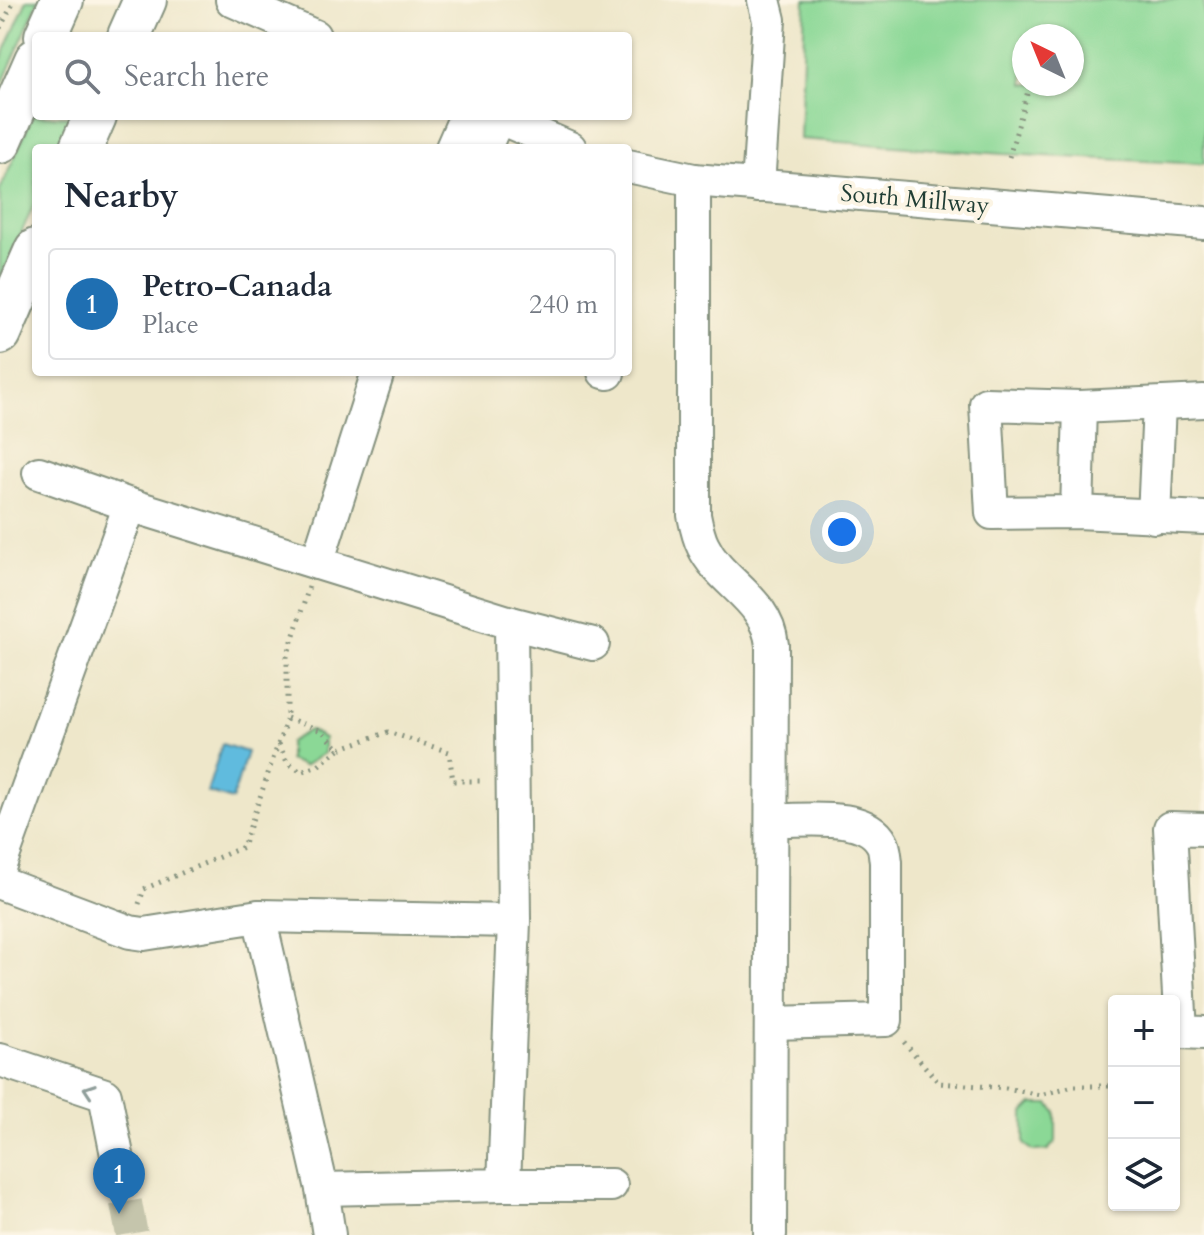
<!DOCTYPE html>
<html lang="en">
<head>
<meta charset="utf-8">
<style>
	:root { --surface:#fff; --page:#f6f6f7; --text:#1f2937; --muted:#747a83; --line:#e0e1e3; --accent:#1f6fb2 }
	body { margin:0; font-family:Cardo,serif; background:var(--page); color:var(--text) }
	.controls { position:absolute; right:24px; bottom:24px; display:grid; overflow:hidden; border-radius:8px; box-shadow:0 2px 6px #0004 }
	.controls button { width:72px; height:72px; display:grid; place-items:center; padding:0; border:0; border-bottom:2px solid var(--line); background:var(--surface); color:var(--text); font:40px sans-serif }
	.compass { position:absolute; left:1012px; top:24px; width:72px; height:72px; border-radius:50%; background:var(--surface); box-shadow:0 2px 6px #0004; rotate:317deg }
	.you { position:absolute; left:842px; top:532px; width:28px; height:28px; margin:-20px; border:6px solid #fff; border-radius:50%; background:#1a73e8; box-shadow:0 0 0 12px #1a73e833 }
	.badge { display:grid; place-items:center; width:52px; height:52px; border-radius:50%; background:var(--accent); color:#fff; font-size:26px; font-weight:700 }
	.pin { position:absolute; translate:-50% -66px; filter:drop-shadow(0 2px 4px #0008) }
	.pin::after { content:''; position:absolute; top:42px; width:28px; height:24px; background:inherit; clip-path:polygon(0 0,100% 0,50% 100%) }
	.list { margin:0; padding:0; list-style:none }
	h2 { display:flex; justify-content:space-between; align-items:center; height:104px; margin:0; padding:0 32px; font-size:34px }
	h2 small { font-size:26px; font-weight:400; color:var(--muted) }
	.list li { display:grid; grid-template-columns:52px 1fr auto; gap:24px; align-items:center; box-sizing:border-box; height:112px; margin:0 16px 16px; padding:0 16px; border:2px solid var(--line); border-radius:8px }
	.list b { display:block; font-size:30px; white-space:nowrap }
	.list p { margin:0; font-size:26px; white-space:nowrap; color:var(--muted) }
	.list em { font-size:26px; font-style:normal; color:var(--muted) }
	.icon { flex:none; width:44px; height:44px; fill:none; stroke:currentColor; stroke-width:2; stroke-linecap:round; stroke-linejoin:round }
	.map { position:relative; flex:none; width:1204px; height:1235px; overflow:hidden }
	.search { position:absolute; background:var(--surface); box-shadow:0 2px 6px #0004; left:32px; top:32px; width:600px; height:88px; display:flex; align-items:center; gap:20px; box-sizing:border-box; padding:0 28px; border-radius:8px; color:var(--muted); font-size:30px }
	.panel { position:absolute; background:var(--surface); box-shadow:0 2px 6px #0004; left:32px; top:144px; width:600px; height:232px; border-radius:8px }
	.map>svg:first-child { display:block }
	.green { fill:#8bd896; stroke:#558a65; stroke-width:2; fill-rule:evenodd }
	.water { fill:#61bbde; stroke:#407c89; stroke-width:2 }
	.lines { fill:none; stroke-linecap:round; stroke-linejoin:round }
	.minor-tunnel { stroke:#c5c5ac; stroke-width:32; stroke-dasharray:32 16; stroke-linecap:butt }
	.minor-casing { stroke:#86927f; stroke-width:36 }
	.major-casing { stroke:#86927f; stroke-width:46 }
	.path { stroke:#86927f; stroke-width:5; stroke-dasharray:2 6; stroke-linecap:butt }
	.minor { stroke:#fff; stroke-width:32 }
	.major { stroke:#fff; stroke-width:42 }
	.oneway { stroke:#8f9e9a }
	.labels { text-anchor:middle; stroke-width:8; stroke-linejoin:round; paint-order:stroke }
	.street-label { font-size:24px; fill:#1f3d34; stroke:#fcf5e5 }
</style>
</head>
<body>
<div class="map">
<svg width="1204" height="1235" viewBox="0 0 1204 1235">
	<rect width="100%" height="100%" fill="#fcf5e5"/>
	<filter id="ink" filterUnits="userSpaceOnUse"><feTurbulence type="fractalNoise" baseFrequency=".0125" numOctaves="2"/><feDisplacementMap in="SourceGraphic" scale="16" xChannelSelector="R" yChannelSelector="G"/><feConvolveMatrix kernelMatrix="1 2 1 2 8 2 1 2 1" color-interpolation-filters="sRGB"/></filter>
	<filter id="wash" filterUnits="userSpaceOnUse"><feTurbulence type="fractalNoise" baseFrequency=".006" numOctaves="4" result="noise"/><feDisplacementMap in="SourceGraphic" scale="32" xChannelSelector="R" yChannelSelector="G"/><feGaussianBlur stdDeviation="1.8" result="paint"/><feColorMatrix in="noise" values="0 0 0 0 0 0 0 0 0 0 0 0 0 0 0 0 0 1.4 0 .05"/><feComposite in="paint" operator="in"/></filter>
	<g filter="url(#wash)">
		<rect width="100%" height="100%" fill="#eee7ca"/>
		<g class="green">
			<polygon points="27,0 39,0 0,89 0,62"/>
			<path d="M 805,0 L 1204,0 L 1204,164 L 1003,154 L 800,139 ZM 1072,36 L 1072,84 L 1024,84 L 1024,36 Z"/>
			<polygon points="36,108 36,116 73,116 59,148 36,148 36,200 0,281 0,190"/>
			<polygon points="309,730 324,738 324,753 304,766 289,760 289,742"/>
			<polygon points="1033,1104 1049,1104 1056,1112 1056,1141 1048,1150 1034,1151 1024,1144 1024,1113"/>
		</g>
		<polygon class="water" points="222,744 247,752 232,800 207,792"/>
	</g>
	<g filter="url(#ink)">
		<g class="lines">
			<polyline class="minor-tunnel" points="117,1155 132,1235"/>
			<defs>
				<g id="minor">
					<polyline points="232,0 314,36"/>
					<polyline points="495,116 570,148"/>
					<polyline points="452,148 466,116"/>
					<polyline points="485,148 498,117"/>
					<polyline points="628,166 694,180 1204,223"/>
					<path d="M 694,180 L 694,515 C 696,525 698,536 703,546 C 721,584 767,598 772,645 L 770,1235"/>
					<polyline points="758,186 769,20 764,0"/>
					<polyline points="604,372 608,373"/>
					<polyline points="1204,401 1080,407 986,404 992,513 1077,512 1204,518"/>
					<polyline points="39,473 130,505"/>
					<polyline points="1077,512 1080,407"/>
					<polyline points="1154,517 1159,404"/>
					<polyline points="317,563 378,372"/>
					<polyline points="511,623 593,644"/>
					<polyline points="1204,829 1170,828 1181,1032 1204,1033"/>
					<polyline points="0,865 130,505 511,623 514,921 259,916 144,934 130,932 0,883"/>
					<polyline points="259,916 322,1189 504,1185 514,921"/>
					<path d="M 771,1023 L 886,1020 L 886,862 C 885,856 885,848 882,843 C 865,811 805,821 773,820"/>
					<polyline points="0,1060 105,1095 117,1155"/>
					<polyline points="504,1185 611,1185"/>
					<polyline points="322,1189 329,1235"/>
				</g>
				<g id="major">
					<polyline points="46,36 62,0"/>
					<polyline points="129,36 145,0"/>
					<polyline points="0,142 36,60"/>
					<polyline points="81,148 95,116"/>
					<polyline points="0,333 36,250"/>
				</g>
			</defs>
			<use href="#minor" class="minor-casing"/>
			<use href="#major" class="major-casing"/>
			<g class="path">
				<polyline points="0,28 15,0"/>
				<polyline points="1009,157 1030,84"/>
				<polyline points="287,718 322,731 339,749 388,732 449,752 453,781 483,781"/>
				<polyline points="279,744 287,762 301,772 318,766 339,749"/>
				<polyline points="139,904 144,889 243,847 287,718 287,657 309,587"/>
				<polyline points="904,1042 939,1083 1006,1088 1040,1095 1073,1086 1114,1086"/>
			</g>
			<use href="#minor" class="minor"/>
			<use href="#major" class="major"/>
		</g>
		<defs><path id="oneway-chevron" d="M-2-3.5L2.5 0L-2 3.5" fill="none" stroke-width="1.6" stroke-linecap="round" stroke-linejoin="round" transform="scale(2)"/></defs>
		<use class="oneway" href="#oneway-chevron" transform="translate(89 1090) rotate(-161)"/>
	</g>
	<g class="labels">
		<g class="street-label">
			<text transform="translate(915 199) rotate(5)" y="8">South Millway</text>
		</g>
	</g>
</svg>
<div class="controls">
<button>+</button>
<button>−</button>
<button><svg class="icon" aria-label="layers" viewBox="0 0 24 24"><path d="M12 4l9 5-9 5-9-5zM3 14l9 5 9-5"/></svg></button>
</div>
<svg class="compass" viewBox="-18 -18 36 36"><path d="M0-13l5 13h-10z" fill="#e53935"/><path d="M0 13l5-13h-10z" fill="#747a83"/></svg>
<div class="you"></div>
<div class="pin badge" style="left:119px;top:1214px">1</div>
<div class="search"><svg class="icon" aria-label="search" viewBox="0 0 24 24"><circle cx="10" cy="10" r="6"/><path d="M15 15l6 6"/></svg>Search here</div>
<section class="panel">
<h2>Nearby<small></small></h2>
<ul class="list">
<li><span class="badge">1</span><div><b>Petro-Canada</b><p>Place</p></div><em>240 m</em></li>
</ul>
</section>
</div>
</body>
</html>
